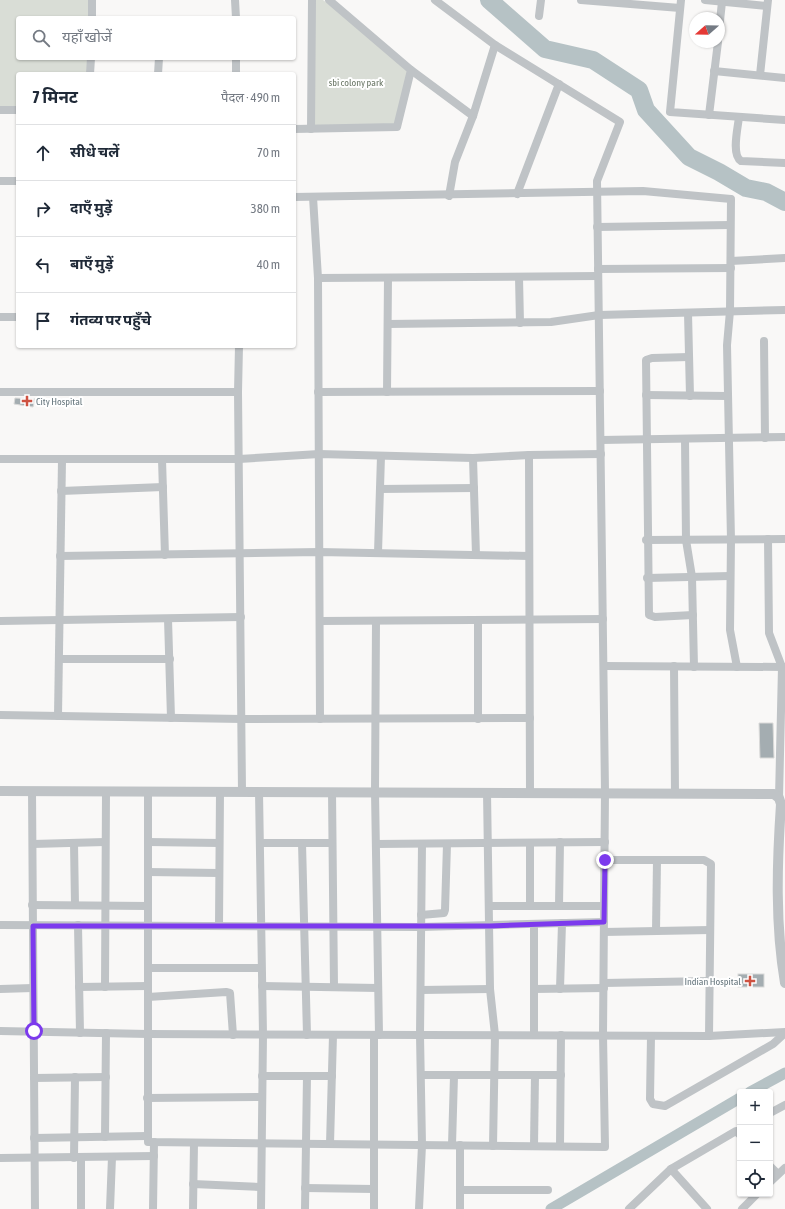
<!DOCTYPE html>
<html lang="hi">
<head>
<meta charset="utf-8">
<style>
	:root { --surface:#fff; --page:#f2f2f3; --text:#1f2937; --muted:#747a83; --line:#e0e1e3 }
	body { margin:0; font-family:"Asap Condensed","Noto Sans Devanagari",sans-serif; background:var(--page); color:var(--text) }
	.controls { position:absolute; right:12px; bottom:12px; display:grid; overflow:hidden; border-radius:4px; box-shadow:0 1px 3px #0004 }
	.controls button { width:36px; height:36px; display:grid; place-items:center; padding:0; border:0; border-bottom:1px solid var(--line); background:var(--surface); color:var(--text); font:20px sans-serif }
	.compass { position:absolute; left:689px; top:12px; width:36px; height:36px; border-radius:50%; background:var(--surface); box-shadow:0 1px 3px #0004; rotate:250deg }
	.stop { position:absolute; width:12px; height:12px; margin:-9px; border:3px solid #7c3aed; border-radius:50%; background:#fff }
	.stop.end { background:#7c3aed; border-color:#fff; box-shadow:0 1px 4px #0008 }
	.list { margin:0; padding:0; list-style:none }
	h2 { display:flex; justify-content:space-between; align-items:center; height:52px; margin:0; padding:0 16px; font-size:17px }
	h2 small { font-size:13px; font-weight:400; color:var(--muted) }
	.list li { display:grid; grid-template-columns:26px 1fr auto; gap:12px; align-items:center; box-sizing:border-box; height:56px; padding:0 16px; border-top:1px solid var(--line) }
	.list b { display:block; font-size:15px; white-space:nowrap }
	.list em { font-size:13px; font-style:normal; color:var(--muted) }
	.icon { flex:none; width:22px; height:22px; fill:none; stroke:currentColor; stroke-width:2; stroke-linecap:round; stroke-linejoin:round }
	.map { position:relative; flex:none; width:785px; height:1209px; overflow:hidden }
	.search { position:absolute; background:var(--surface); box-shadow:0 1px 3px #0004; left:16px; top:16px; width:280px; height:44px; display:flex; align-items:center; gap:10px; box-sizing:border-box; padding:0 14px; border-radius:4px; color:var(--muted); font-size:15px }
	.panel { position:absolute; background:var(--surface); box-shadow:0 1px 3px #0004; left:16px; top:72px; width:280px; height:276px; border-radius:4px }
	.map>svg:first-child { display:block }
	.green { fill:#d9ddd6 }
	.lines { fill:none; stroke-linecap:round; stroke-linejoin:round }
	.canal { stroke:#b6c2c5; stroke-width:11 }
	.river { stroke:#b6c2c5; stroke-width:18 }
	.building { fill:#a4adb1; stroke:#dadad9 }
	.minor { stroke:#bfc3c6; stroke-width:8 }
	.tertiary { stroke:#bfc3c6; stroke-width:10 }
	.route { stroke:#7c3aed; stroke-width:5 }
	.poi-dot { fill:#ce5241; stroke:#fff; stroke-width:1.5 }
	.labels { text-anchor:middle; stroke-width:4; stroke-linejoin:round; paint-order:stroke }
	.park-label { font-size:10px; fill:#6a7766; stroke:#fff }
	.poi-label { font-size:10px; fill:#67777e; stroke:#fff; text-anchor:start }
</style>
</head>
<body>
<div class="map">
<svg width="785" height="1209" viewBox="0 0 785 1209">
	<rect width="100%" height="100%" fill="#f9f8f7"/>
	<g class="green">
		<polygon points="0,0 94,0 94,18 18,18 18,58 93,58 92,74 18,74 18,109 0,109"/>
		<polygon points="311,0 323,0 413,69 399,127 311,129"/>
	</g>
	<g class="lines">
		<g class="canal">
			<polyline points="750,1092 785,1073"/>
			<polyline points="551,1209 740,1098"/>
		</g>
		<polyline class="river" points="489,0 545,49 593,60 639,90 646,110 689,157 719,172 746,188 766,192 785,202"/>
	</g>
	<g class="building">
		<polygon points="15,398 35,399 33,407 14,404"/>
		<polygon points="759,723 773,723 774,758 760,758"/>
		<rect x="738" y="974" width="26" height="13"/>
	</g>
	<g class="lines">
		<g class="minor">
			<polyline points="235,0 236,18"/>
			<polyline points="581,0 680,8"/>
			<polyline points="681,0 670,112 785,120"/>
			<polyline points="705,0 767,6"/>
			<polyline points="539,16 541,0"/>
			<polyline points="92,18 92,0"/>
			<polyline points="719,30 722,2"/>
			<polyline points="411,70 473,116"/>
			<polyline points="714,71 785,78"/>
			<polyline points="90,74 91,58"/>
			<polyline points="158,74 159,58"/>
			<polyline points="236,74 236,58"/>
			<polyline points="760,75 768,0"/>
			<polyline points="0,110 18,110"/>
			<polyline points="709,115 718,42"/>
			<path d="M 739,117 C 738,127 731,155 741,161 L 785,163"/>
			<polyline points="294,129 397,127 411,70 329,0"/>
			<polyline points="311,129 312,0"/>
			<polyline points="0,181 18,181"/>
			<polyline points="517,194 559,84"/>
			<polyline points="449,196 455,162 473,116 495,45"/>
			<polyline points="294,197 643,191 731,199 730,311 727,345 731,540 730,630 737,667"/>
			<polyline points="313,197 318,278 320,719"/>
			<polyline points="597,227 730,225"/>
			<polyline points="731,261 785,258"/>
			<polyline points="598,269 731,268"/>
			<polyline points="519,277 520,323"/>
			<polyline points="318,278 598,276"/>
			<polyline points="688,313 690,396"/>
			<polyline points="0,317 18,317"/>
			<polyline points="388,324 551,322 599,315 785,310"/>
			<polyline points="764,341 765,438"/>
			<polyline points="239,346 238,392 242,792"/>
			<polyline points="689,357 652,358 646,360 649,615 655,617 693,615"/>
			<polyline points="0,392 238,392"/>
			<polyline points="318,392 600,391"/>
			<polyline points="387,392 388,278"/>
			<polyline points="646,395 727,396"/>
			<polyline points="685,439 686,540 692,577 694,667"/>
			<polyline points="601,440 785,437"/>
			<polyline points="529,455 601,454"/>
			<polyline points="473,458 476,555"/>
			<polyline points="0,459 239,459 319,454 473,458 529,455 530,792"/>
			<polyline points="162,459 165,555"/>
			<polyline points="380,489 474,488"/>
			<polyline points="61,491 163,487"/>
			<polyline points="768,539 769,633 782,667 779,798"/>
			<polyline points="646,540 785,539"/>
			<polyline points="378,553 381,456"/>
			<polyline points="60,556 319,552 529,556"/>
			<polyline points="647,578 730,576"/>
			<polyline points="168,619 171,718"/>
			<polyline points="0,621 241,617"/>
			<polyline points="320,621 603,619"/>
			<polyline points="376,621 375,792 379,1035"/>
			<polyline points="60,659 170,659"/>
			<polyline points="604,666 785,667"/>
			<polyline points="674,666 675,793"/>
			<polyline points="0,715 242,719 530,718"/>
			<polyline points="58,716 62,460"/>
			<polyline points="478,719 478,620"/>
			<polyline points="32,791 35,1209"/>
			<polyline points="148,791 148,1142 605,1147 603,1035 605,792 597,181 620,122 495,45 435,0"/>
			<polyline points="259,792 263,1035 261,1209"/>
			<polyline points="332,792 334,987"/>
			<polyline points="487,792 490,989 495,1035 493,1146"/>
			<polyline points="148,842 219,843"/>
			<polyline points="74,843 75,905"/>
			<polyline points="260,843 332,843"/>
			<polyline points="302,843 307,1035"/>
			<polyline points="33,844 105,842"/>
			<polyline points="376,844 605,842"/>
			<polyline points="605,860 704,860 711,864 709,1036"/>
			<polyline points="148,872 219,873"/>
			<polyline points="32,905 148,906"/>
			<polyline points="489,906 604,906"/>
			<polyline points="530,906 530,843"/>
			<polyline points="559,906 560,842"/>
			<polyline points="421,915 444,913 445,910 447,844"/>
			<polyline points="0,925 421,927 604,922"/>
			<polyline points="78,925 80,1033"/>
			<polyline points="219,925 220,792"/>
			<polyline points="656,931 657,860"/>
			<polyline points="604,932 710,930"/>
			<polyline points="148,968 261,968"/>
			<polyline points="604,983 710,981"/>
			<polyline points="262,986 378,988"/>
			<polyline points="79,987 148,986"/>
			<polyline points="105,987 106,792"/>
			<polyline points="0,989 33,988"/>
			<polyline points="534,989 604,988"/>
			<polyline points="560,989 562,923"/>
			<polyline points="421,990 490,989"/>
			<polyline points="148,997 226,992 230,993 233,1035"/>
			<polyline points="0,1031 148,1034 709,1036 785,1032"/>
			<polyline points="534,1035 534,924"/>
			<polyline points="651,1036 650,1099 653,1104 665,1106 773,1044 785,1033"/>
			<polyline points="421,1075 561,1075"/>
			<polyline points="262,1076 332,1076"/>
			<polyline points="34,1078 106,1077"/>
			<polyline points="147,1098 262,1097"/>
			<polyline points="770,1113 785,1105"/>
			<polyline points="105,1137 106,1033"/>
			<polyline points="34,1138 147,1136"/>
			<polyline points="330,1144 333,1035"/>
			<polyline points="452,1145 454,1076"/>
			<polyline points="460,1145 460,1209"/>
			<polyline points="534,1146 535,1075"/>
			<polyline points="560,1146 561,1035"/>
			<polyline points="0,1158 154,1156"/>
			<polyline points="74,1158 75,1077"/>
			<polyline points="770,1166 778,1174"/>
			<polyline points="671,1169 736,1131 740,1135"/>
			<polyline points="770,1182 785,1168"/>
			<polyline points="193,1184 261,1187"/>
			<polyline points="305,1188 374,1189"/>
			<polyline points="460,1190 548,1190"/>
			<polyline points="81,1209 81,1158"/>
			<polyline points="110,1209 112,1157"/>
			<polyline points="153,1209 154,1142"/>
			<polyline points="193,1209 194,1143"/>
			<polyline points="305,1209 307,1076"/>
			<polyline points="374,1209 374,1035"/>
			<polyline points="419,1209 422,1145 420,1035 422,844"/>
			<polyline points="629,1209 671,1169 707,1209"/>
			<polyline points="742,1209 757,1194"/>
		</g>
		<path class="tertiary" d="M 0,791 L 774,794 L 779,798 L 781,804 C 777,863 775,924 785,983"/>
	</g>
	<g class="lines">
		<polyline class="route" points="34,1031 33,926 490,926 604,922 605,860"/>
	</g>
	<g class="poi-dot">
		<path d="M25 395h4v4h4v4h-4v4h-4v-4h-4v-4h4z"/>
		<path d="M748 975h4v4h4v4h-4v4h-4v-4h-4v-4h4z"/>
	</g>
	<g class="labels">
		<g class="park-label">
			<text x="356" y="86">sbi colony park</text>
		</g>
		<g class="poi-label">
			<text x="36" y="405">City Hospital</text>
			<text x="741" y="985" text-anchor="end">Indian Hospital</text>
		</g>
	</g>
</svg>
<div class="controls">
<button>+</button>
<button>−</button>
<button><svg class="icon" aria-label="locate" viewBox="0 0 24 24"><circle cx="12" cy="12" r="6"/><path d="M12 2v4M12 18v4M2 12h4M18 12h4"/></svg></button>
</div>
<svg class="compass" viewBox="-18 -18 36 36"><path d="M0-13l5 13h-10z" fill="#e53935"/><path d="M0 13l5-13h-10z" fill="#747a83"/></svg>
<div class="stop" style="left:34px;top:1031px"></div>
<div class="stop end" style="left:605px;top:860px"></div>
<div class="search"><svg class="icon" aria-label="search" viewBox="0 0 24 24"><circle cx="10" cy="10" r="6"/><path d="M15 15l6 6"/></svg>यहाँ खोजें</div>
<section class="panel">
<h2>7 मिनट<small>पैदल · 490 m</small></h2>
<ul class="list">
<li><svg class="icon" aria-label="ahead" viewBox="0 0 24 24"><path d="M12 20V5M6 11l6-6 6 6"/></svg><div><b>सीधे चलें</b></div><em>70 m</em></li>
<li><svg class="icon" aria-label="right" viewBox="0 0 24 24"><path d="M7 20v-9h11M14 6l5 5-5 5"/></svg><div><b>दाएँ मुड़ें</b></div><em>380 m</em></li>
<li><svg class="icon" aria-label="left" viewBox="0 0 24 24"><path d="M17 20v-9H6M10 6l-5 5 5 5"/></svg><div><b>बाएँ मुड़ें</b></div><em>40 m</em></li>
<li><svg class="icon" aria-label="arrive" viewBox="0 0 24 24"><path d="M6 21V4h12l-3 4 3 4H6"/></svg><div><b>गंतव्य पर पहुँचे</b></div></li>
</ul>
</section>
</div>
</body>
</html>
